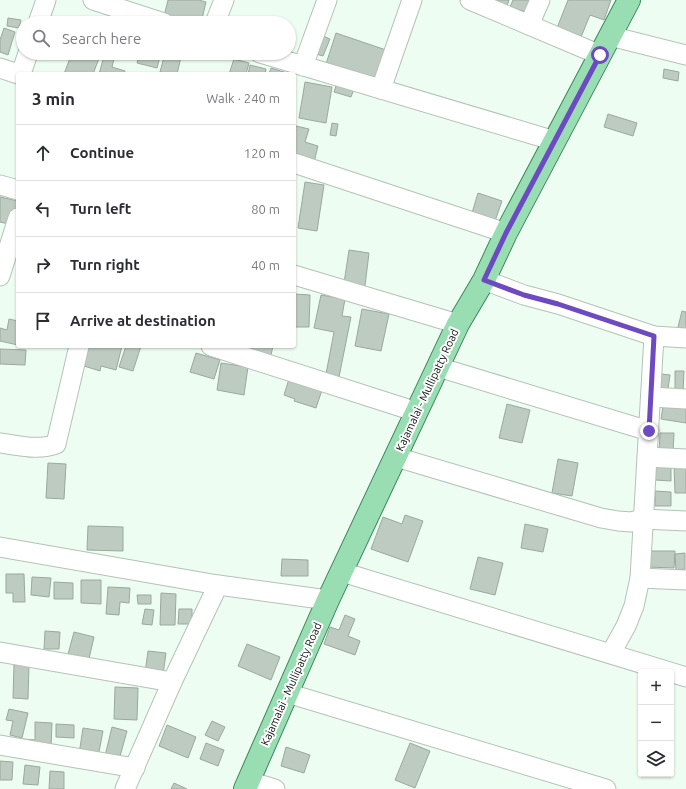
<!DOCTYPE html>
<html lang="en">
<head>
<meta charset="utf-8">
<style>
	:root { --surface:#fff; --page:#f2f2f3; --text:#2b2b33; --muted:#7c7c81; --line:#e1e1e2 }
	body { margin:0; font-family:Ubuntu,sans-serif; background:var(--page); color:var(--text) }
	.controls { position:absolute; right:12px; bottom:12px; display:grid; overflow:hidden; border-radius:4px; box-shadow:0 1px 3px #0004 }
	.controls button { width:36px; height:36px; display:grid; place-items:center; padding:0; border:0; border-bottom:1px solid var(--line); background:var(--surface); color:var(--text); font:20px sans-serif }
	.stop { position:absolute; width:12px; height:12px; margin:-9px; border:3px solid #6d49c2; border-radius:50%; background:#fff }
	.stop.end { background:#6d49c2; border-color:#fff; box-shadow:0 1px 4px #0008 }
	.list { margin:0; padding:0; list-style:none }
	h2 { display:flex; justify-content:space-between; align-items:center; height:52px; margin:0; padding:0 16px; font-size:17px }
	h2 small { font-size:13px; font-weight:400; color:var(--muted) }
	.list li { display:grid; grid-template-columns:26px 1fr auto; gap:12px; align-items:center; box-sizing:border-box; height:56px; padding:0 16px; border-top:1px solid var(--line) }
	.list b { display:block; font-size:15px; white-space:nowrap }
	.list em { font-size:13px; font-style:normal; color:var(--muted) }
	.icon { flex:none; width:22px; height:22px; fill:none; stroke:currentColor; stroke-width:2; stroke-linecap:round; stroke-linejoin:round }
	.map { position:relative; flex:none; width:686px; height:789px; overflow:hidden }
	.search { position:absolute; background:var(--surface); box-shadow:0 1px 3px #0004; left:16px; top:16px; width:280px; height:44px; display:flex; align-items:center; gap:10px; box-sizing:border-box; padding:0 14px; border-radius:22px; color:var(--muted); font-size:15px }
	.panel { position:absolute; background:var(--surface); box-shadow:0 1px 3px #0004; left:16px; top:72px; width:280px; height:276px; border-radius:4px }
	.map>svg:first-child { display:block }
	.building { fill:#bdcbc1; stroke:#9ba89e }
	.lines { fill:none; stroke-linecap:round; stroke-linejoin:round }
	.minor-casing { stroke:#b4c2b8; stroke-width:21 }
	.major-casing { stroke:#3b8758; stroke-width:24 }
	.minor { stroke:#fff; stroke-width:19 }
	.major { stroke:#99ddb3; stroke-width:22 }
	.route { stroke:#6d49c2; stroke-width:5 }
	.labels { text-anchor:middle; stroke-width:4; stroke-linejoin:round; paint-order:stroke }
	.street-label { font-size:11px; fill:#0c110e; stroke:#fff }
</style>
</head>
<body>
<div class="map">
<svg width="686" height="789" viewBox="0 0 686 789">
	<rect width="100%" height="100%" fill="#eefdf2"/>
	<g class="building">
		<polygon points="168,0 199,0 206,2 201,23 192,23 164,16"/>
		<polygon points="493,0 509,0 507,6"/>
		<polygon points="513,0 530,0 526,12 510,7"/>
		<polygon points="568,0 611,0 604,20 590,15 579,42 555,33"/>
		<polygon points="8,18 21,20 19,28 7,26"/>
		<polygon points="4,28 15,32 8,55 0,52 0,40"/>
		<polygon points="336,33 389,51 378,82 326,64"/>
		<polygon points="323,36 330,39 323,56 316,54"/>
		<polygon points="72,53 91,53 100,56 93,74 64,74"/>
		<polygon points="140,53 161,53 157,68 137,63"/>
		<polygon points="165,53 182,53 177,74 170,74 160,72"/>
		<polygon points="104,56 114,59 112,67 125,71 124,74 99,74"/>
		<polygon points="234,59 249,63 246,74 229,74"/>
		<polygon points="250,65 266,69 265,74 248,74"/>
		<polygon points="271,68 287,73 287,74 269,74"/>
		<polygon points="664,69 679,72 678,81 663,78"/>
		<polygon points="305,82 332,87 326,123 299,118"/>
		<polygon points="337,83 354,89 351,97 334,92"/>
		<polygon points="608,114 637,123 633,136 604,127"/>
		<polygon points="332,123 338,124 336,136 330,135"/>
		<polygon points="296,126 309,129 305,142 318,146 314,162 294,157 294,135"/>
		<polygon points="305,182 324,185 317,231 298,228"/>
		<polygon points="478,193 502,201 495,221 472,213"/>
		<polygon points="0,197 18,201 13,225 0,222"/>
		<polygon points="349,250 369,253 365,286 344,283"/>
		<polygon points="294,294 310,295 309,327 294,327"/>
		<polygon points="321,295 345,299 342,316 351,317 339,377 326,374 334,332 314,328"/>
		<polygon points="362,309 389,314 381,351 355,346"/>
		<polygon points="682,311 686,312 686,330 678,327"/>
		<polygon points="9,319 18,321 18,345 0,341 0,328 7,330"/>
		<polygon points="89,346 122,346 116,370 101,366 100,371 84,366"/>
		<polygon points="126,346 141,346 133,371 119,367"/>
		<polygon points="253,346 273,346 271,355 252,351"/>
		<polygon points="0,349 26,350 25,365 0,364"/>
		<polygon points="196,353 220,360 214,379 190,372"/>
		<polygon points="221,363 248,367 244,395 217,390"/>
		<polygon points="675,371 684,371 683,393 675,393"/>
		<polygon points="661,374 670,375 668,389 659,388"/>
		<polygon points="289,379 322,390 316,408 294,401 295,399 284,395"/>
		<polygon points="664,400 686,403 686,423 661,419"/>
		<polygon points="507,404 530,410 522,443 499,438"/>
		<polygon points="660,433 674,433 673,453 659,453"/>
		<polygon points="558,459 578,463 572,496 552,493"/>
		<polygon points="48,463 66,464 64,499 46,498"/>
		<polygon points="655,463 671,463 671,481 655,480"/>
		<polygon points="674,467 686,467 686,493 675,493"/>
		<polygon points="655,491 671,492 671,506 655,506"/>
		<polygon points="405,515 423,521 408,562 371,549 383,517 402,524"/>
		<polygon points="525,524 548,529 543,552 521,548"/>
		<polygon points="88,526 123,527 123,551 87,550"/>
		<polygon points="648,551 675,551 674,568 647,567"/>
		<polygon points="685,553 685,569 676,570 675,554"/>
		<polygon points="478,557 503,563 495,595 470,589"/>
		<polygon points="282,559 308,560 308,576 281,576"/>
		<polygon points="6,574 24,574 25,602 13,602 13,593 6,593"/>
		<polygon points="32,577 51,578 49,597 31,595"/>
		<polygon points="81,580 101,580 101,604 81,603"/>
		<polygon points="54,582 73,583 73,599 54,599"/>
		<polygon points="108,587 130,588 129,603 120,602 119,615 106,614"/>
		<polygon points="161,593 176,594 175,625 160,625"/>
		<polygon points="137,595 151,595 151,604 138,604"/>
		<polygon points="145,609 154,610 152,625 142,624"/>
		<polygon points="179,609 192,609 192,624 178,624"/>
		<polygon points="345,615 355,619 348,636 360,641 355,655 324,644 330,627 339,630"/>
		<polygon points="45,631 60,632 59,649 44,649"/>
		<polygon points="74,632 94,637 88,663 67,658"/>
		<polygon points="247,644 280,657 271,680 238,666"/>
		<polygon points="148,651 166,653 163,675 145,673"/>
		<polygon points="14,664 29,665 28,699 13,698"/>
		<polygon points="115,687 138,688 137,720 114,719"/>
		<polygon points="9,709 28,713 22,738 10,735 13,721 6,720"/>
		<polygon points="212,721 225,727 218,741 205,735"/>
		<polygon points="35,722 52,723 51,747 23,746 23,739 35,740"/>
		<polygon points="56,724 74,725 74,738 56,737"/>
		<polygon points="167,725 196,737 188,758 159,746"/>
		<polygon points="112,727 127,731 119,760 105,756"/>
		<polygon points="83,728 103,731 98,757 79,754"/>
		<polygon points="206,743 224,750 218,766 200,759"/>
		<polygon points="410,743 430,751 415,788 395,780"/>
		<polygon points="286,747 310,755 304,773 281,766"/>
		<polygon points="0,761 13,762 12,780 0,780"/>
		<polygon points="25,765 40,767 38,785 23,784"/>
		<polygon points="50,771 64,772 64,789 49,789"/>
		<polygon points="174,783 187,789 171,789"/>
	</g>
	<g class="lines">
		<defs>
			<g id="minor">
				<polyline points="93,0 164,23"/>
				<polyline points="470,0 600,55"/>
				<polyline points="38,23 46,0"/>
				<polyline points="215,23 224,0"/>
				<polyline points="529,25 540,0"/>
				<polyline points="610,36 686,55"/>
				<polyline points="260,53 555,141"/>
				<polyline points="303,66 327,0"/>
				<polyline points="0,68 18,74"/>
				<polyline points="21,74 28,53"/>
				<polyline points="381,89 412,0"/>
				<polyline points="294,163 506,233"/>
				<polyline points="0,185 18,190"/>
				<polyline points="294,275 458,324"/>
				<polyline points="0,276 18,218"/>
				<polyline points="484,280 524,295 558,304 654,336 686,338"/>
				<polyline points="211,346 417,412"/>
				<polyline points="438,367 649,431"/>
				<polyline points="651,397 686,399"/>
				<path d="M 0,443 C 18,445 38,451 56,444 L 79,346"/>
				<polyline points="396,457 601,518 618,521 631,522 643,519 686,521"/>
				<polyline points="647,457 686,459"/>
				<polyline points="0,547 218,585 328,600"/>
				<polyline points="342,572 686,677"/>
				<polyline points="640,578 686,580"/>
				<polyline points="0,652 172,682"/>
				<polyline points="611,653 626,626 634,606 640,578 654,336"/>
				<polyline points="287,693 606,789"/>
				<polyline points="0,745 135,768"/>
				<polyline points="248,781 275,789"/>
				<polyline points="125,789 172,682 218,585"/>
			</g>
			<polyline id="major" points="245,789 328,600 458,324 484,280 506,233 629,0"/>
		</defs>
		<use href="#minor" class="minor-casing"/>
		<use href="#major" class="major-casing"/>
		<use href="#minor" class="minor"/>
		<use href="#major" class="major"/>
	</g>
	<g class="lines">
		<polyline class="route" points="600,55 506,233 484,280 524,295 558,304 654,336 649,431"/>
	</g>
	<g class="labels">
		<g class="street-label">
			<text transform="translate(427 390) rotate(-65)" y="4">Kajamalai - Mullipatty Road</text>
			<text transform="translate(291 684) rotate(-66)" y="4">Kajamalai - Mullipatty Road</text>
		</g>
	</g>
</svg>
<div class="controls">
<button>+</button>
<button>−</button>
<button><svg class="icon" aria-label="layers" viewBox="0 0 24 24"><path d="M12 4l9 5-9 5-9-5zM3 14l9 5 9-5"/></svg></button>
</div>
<div class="stop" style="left:600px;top:55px"></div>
<div class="stop end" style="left:649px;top:431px"></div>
<div class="search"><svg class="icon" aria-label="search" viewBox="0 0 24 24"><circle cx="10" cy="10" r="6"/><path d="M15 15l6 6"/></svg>Search here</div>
<section class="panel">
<h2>3 min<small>Walk · 240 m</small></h2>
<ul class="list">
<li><svg class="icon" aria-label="ahead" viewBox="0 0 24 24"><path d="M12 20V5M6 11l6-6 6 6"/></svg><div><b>Continue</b></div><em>120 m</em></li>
<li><svg class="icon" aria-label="left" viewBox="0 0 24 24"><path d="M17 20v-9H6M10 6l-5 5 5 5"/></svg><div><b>Turn left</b></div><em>80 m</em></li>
<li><svg class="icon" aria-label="right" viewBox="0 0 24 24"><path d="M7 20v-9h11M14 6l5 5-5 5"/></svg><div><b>Turn right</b></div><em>40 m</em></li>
<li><svg class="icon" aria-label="arrive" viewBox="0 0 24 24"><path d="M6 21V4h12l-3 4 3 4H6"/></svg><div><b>Arrive at destination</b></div></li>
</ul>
</section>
</div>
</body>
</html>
